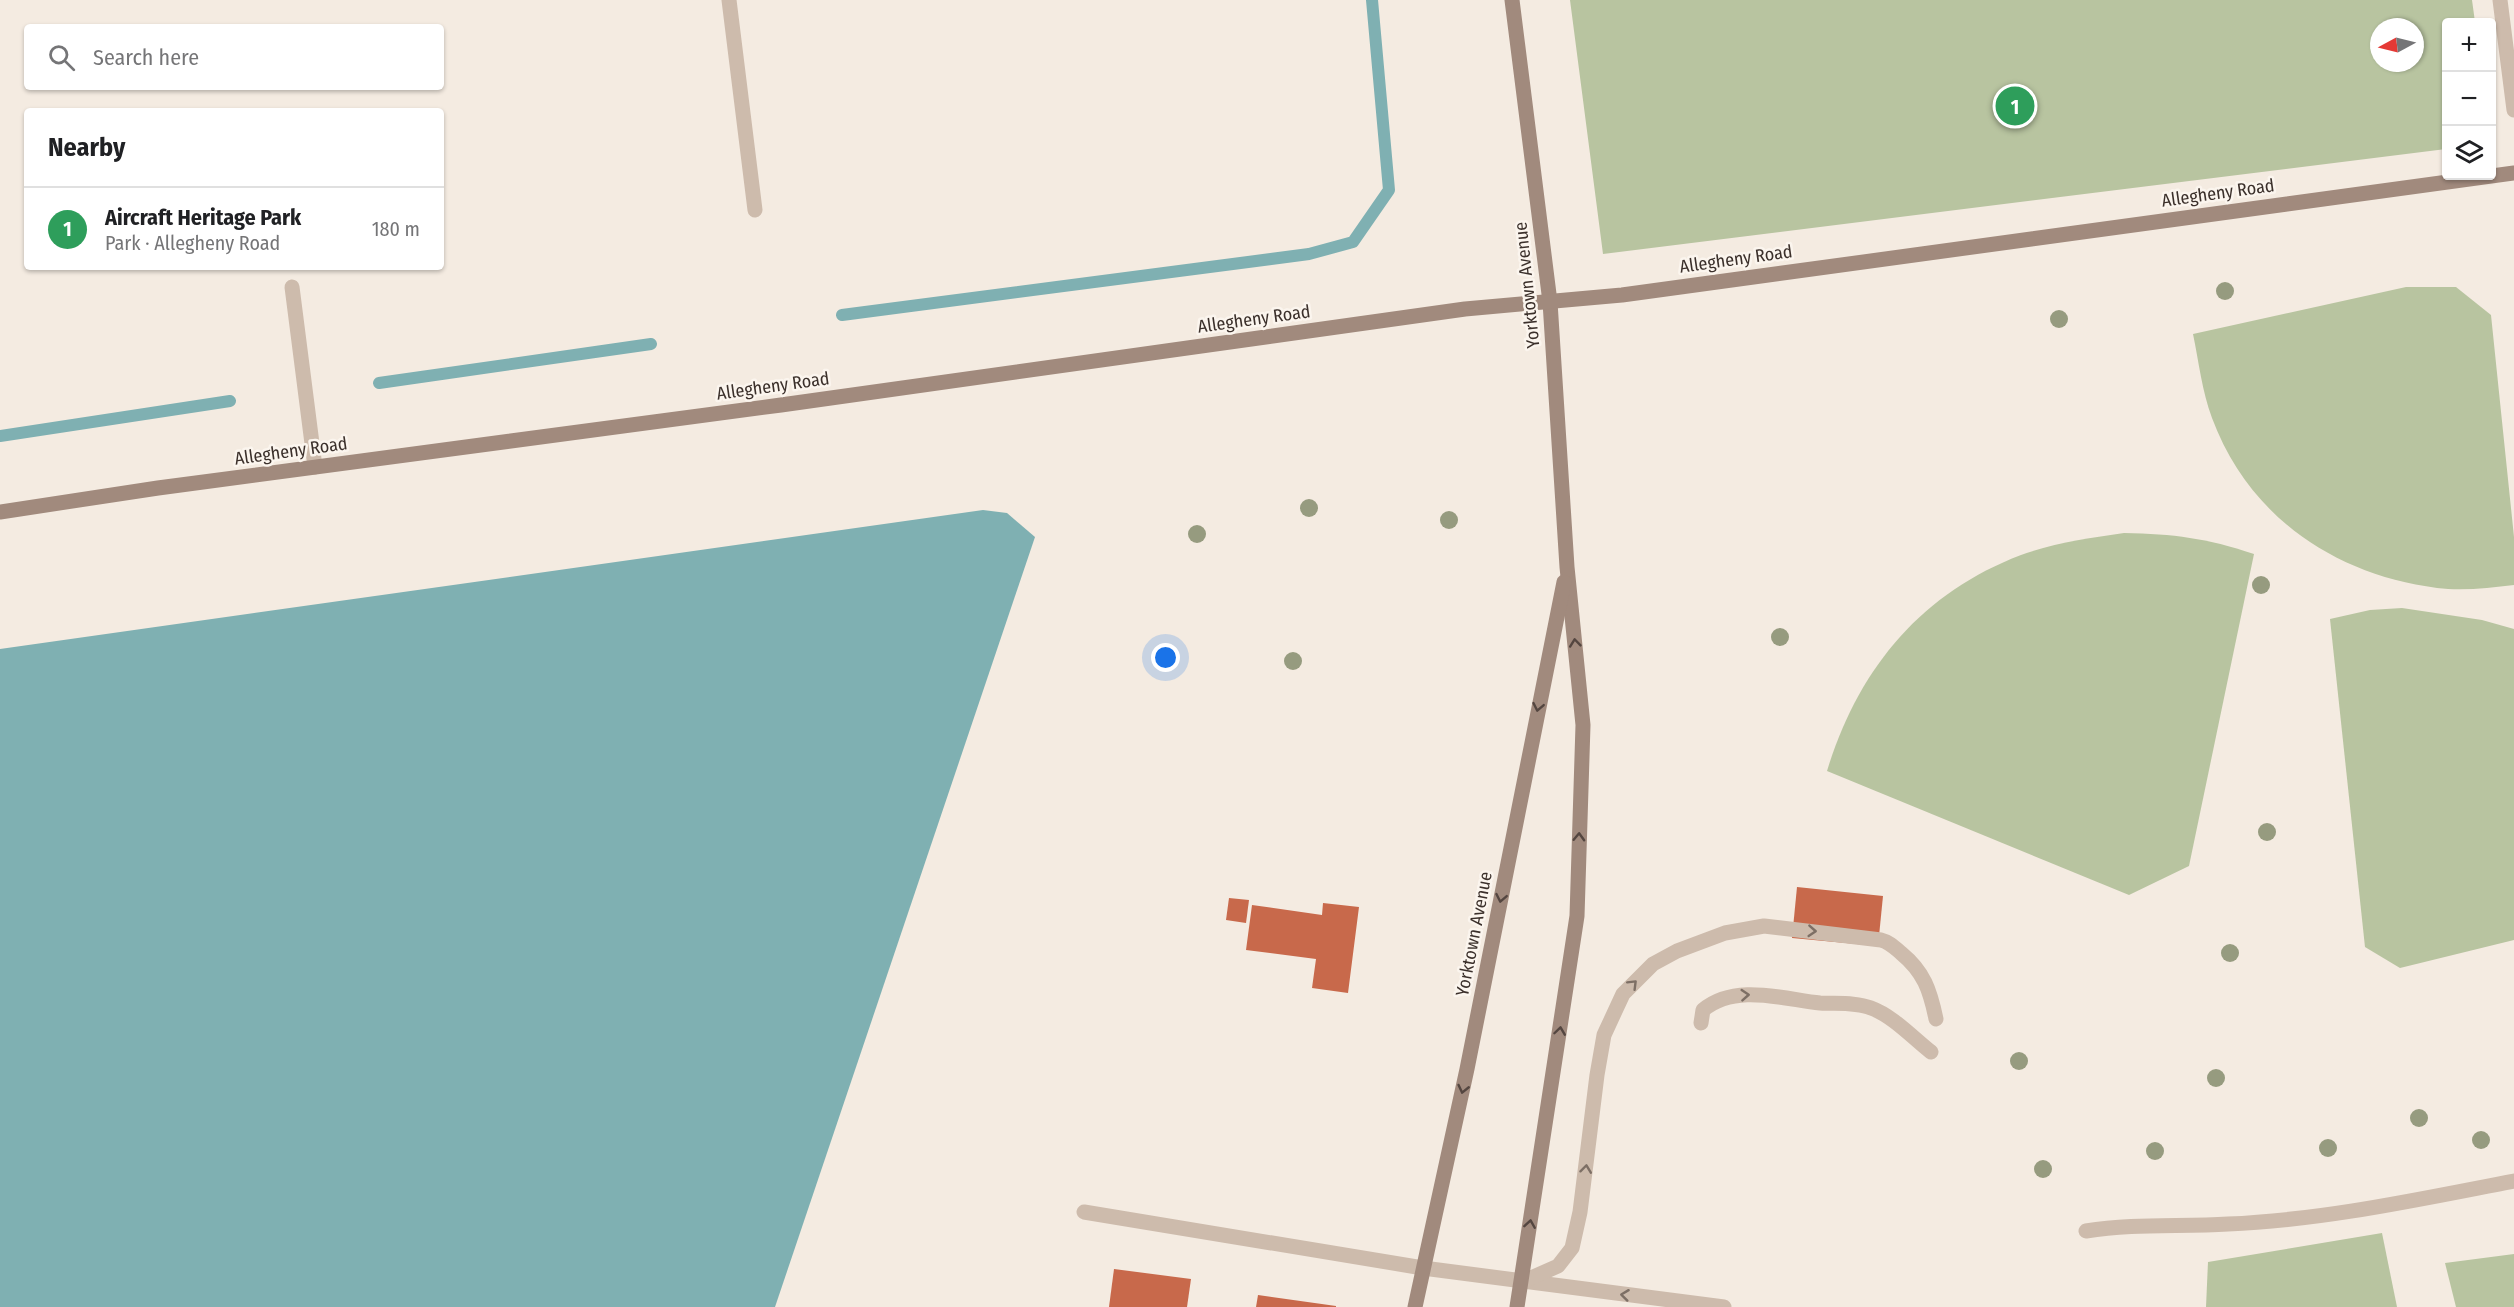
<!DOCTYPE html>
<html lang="en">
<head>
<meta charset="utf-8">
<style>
	:root { --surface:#fff; --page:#f2f2f2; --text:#202124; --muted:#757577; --line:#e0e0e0; --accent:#111827 }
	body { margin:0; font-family:"Fira Sans Condensed",sans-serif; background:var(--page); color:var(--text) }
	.controls { position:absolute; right:18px; top:18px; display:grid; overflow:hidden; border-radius:6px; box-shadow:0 2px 4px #0004 }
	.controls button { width:54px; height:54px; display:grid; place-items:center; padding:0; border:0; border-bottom:2px solid var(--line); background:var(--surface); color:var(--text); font:30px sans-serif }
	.compass { position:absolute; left:2370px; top:18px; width:54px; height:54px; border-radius:50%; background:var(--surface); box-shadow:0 2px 4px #0004; rotate:263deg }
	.you { position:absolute; left:1166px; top:658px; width:21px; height:21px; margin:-15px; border:4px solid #fff; border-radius:50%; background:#1a73e8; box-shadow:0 0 0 9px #1a73e833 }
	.badge { display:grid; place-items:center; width:39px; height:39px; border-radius:50%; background:var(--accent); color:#fff; font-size:20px; font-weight:700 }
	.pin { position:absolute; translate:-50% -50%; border:3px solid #fff; box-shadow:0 2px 6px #0006 }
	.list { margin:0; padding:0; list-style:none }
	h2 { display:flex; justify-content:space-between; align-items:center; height:78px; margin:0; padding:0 24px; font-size:26px }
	h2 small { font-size:20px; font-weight:400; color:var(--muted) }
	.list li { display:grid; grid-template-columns:39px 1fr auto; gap:18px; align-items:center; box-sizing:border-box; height:84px; padding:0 24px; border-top:2px solid var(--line) }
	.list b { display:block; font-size:22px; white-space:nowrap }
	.list p { margin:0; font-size:20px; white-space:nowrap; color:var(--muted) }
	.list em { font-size:20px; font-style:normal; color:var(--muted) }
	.icon { flex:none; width:33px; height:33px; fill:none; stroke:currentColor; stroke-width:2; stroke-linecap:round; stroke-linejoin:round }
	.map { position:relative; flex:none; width:2514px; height:1307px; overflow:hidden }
	.search { position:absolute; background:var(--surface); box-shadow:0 2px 4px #0004; left:24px; top:24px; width:420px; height:66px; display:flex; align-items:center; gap:15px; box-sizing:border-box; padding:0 21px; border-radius:6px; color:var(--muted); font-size:22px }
	.panel { position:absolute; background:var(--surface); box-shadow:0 2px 4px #0004; left:24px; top:108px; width:420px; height:162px; border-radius:6px }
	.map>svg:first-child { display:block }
	.green { fill:#b8c4a0; fill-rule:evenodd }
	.water { fill:#7fb0b2 }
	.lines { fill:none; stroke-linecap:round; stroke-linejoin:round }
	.stream { stroke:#7fb0b2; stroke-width:12 }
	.building { fill:#c8694b }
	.lane { stroke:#cdbbac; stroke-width:15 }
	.street { stroke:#cdbbac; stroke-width:15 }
	.secondary { stroke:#a18a7d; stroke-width:15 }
	.tree { fill:#969b7f }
	.oneway { stroke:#544640 }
	.oneway2 { stroke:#7d6f65 }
	.labels { text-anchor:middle; stroke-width:5; stroke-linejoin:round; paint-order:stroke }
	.street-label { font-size:18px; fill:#3b302b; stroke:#fbf5ee }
</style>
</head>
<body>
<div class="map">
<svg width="2514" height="1307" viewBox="0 0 2514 1307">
	<rect width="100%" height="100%" fill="#f4ebe1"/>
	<g class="green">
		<path d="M 1570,0 L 2472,0 L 2475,22 L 2446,22 L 2446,149 L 1603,254 ZM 2379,27 L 2415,27 L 2415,63 L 2379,63 Z"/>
		<path d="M 2406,287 L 2456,287 L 2491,315 L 2514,537 L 2514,585 C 2489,588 2462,591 2437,588 C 2335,575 2249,517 2212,418 C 2202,391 2199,363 2193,334 Z"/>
		<path d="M 2124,533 C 2174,534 2206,538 2254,554 L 2189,866 L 2129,895 L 1827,771 C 1858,669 1921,593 2021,555 C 2054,543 2089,538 2124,533 Z"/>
		<polygon points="2402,608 2482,620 2514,629 2514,940 2400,968 2365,947 2330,619 2370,610"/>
		<polygon points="2382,1233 2397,1307 2206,1307 2208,1262"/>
		<polygon points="2514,1254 2514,1307 2456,1307 2445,1263"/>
	</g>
	<polygon class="water" points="983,510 1007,513 1035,537 775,1307 0,1307 0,649"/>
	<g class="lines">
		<g class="stream">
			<polyline points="842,315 1309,254 1353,242 1389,190 1372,0"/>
			<polyline points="379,383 651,344"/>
			<polyline points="0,436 230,401"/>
		</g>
	</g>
	<g class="building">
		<polygon points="1797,887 1883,896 1878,946 1792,938"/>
		<polygon points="1229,898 1249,900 1246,923 1226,920"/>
		<polygon points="1323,903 1359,907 1348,993 1312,988 1316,959 1246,950 1252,905 1322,915"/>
		<polygon points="1114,1269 1191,1279 1187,1307 1109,1307"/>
		<polygon points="1258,1295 1336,1306 1336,1307 1256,1307"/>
	</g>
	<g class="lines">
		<g class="lane">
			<polyline points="729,0 755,210"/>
			<polyline points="292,287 315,467"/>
			<path d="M 1701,1023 L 1703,1010 C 1735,983 1783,999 1820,1003 C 1836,1004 1856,1002 1871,1008 C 1893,1016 1913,1038 1931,1052"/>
			<polyline points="1084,1212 1423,1268 1724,1307"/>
			<path d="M 2086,1231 C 2134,1223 2180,1227 2228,1224 C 2324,1220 2420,1199 2514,1181"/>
			<path d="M 1522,1282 L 1558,1266 L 1572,1248 L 1580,1212 L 1597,1075 L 1604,1035 L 1623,994 L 1653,964 L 1677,951 L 1725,933 L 1764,926 L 1881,940 C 1889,942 1894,947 1901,953 C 1924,972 1930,990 1936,1019"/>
		</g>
		<polyline class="street" points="2500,0 2514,110"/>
		<g class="secondary">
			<polyline points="1512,0 1550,302 1567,567 1583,725 1577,916 1517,1307"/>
			<polyline points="0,512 158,488 781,405 1465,309 1622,295 2514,173"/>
			<polyline points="1415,1307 1467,1069 1564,582"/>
		</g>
	</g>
	<g class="tree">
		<circle cx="2225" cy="291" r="9"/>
		<circle cx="2059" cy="319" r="9"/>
		<circle cx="1309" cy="508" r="9"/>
		<circle cx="1449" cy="520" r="9"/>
		<circle cx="1197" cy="534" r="9"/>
		<circle cx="2261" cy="585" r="9"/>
		<circle cx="1780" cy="637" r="9"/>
		<circle cx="1293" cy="661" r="9"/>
		<circle cx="2267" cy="832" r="9"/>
		<circle cx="2230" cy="953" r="9"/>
		<circle cx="2019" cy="1061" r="9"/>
		<circle cx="2216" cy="1078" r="9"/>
		<circle cx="2419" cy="1118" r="9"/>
		<circle cx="2481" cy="1140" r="9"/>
		<circle cx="2328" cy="1148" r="9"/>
		<circle cx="2155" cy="1151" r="9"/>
		<circle cx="2043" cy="1169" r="9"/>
	</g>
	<defs><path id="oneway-chevron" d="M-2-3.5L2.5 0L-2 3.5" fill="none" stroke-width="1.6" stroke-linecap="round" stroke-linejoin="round" transform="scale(1.5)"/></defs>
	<g class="oneway">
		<use href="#oneway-chevron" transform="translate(1575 643) rotate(-96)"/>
		<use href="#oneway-chevron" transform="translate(1538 707) rotate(101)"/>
		<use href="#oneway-chevron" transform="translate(1579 837) rotate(-88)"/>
		<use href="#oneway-chevron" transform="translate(1501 898) rotate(101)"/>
		<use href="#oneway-chevron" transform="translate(1560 1031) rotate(-82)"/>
		<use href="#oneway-chevron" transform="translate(1463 1089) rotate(103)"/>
		<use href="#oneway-chevron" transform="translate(1530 1224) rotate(-81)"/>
	</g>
	<g class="oneway2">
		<use href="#oneway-chevron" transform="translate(1812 931) rotate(4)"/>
		<use href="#oneway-chevron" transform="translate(1633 984) rotate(-45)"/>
		<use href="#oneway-chevron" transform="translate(1745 995) rotate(-4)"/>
		<use href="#oneway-chevron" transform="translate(1586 1169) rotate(-83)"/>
		<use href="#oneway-chevron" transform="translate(1625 1295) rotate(-173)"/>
	</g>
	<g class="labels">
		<g class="street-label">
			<text transform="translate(2218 193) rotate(-8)" y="6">Allegheny Road</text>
			<text transform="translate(1736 259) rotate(-8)" y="6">Allegheny Road</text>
			<text transform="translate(1527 285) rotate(-96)" y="6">Yorktown Avenue</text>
			<text transform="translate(1254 319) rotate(-8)" y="6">Allegheny Road</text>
			<text transform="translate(773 386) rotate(-8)" y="6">Allegheny Road</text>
			<text transform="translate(291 451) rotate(-8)" y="6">Allegheny Road</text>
			<text transform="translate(1474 934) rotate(-79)" y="6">Yorktown Avenue</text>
		</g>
	</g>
</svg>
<div class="controls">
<button>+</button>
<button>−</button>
<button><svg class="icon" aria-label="layers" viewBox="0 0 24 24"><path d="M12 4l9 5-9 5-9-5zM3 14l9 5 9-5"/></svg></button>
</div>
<svg class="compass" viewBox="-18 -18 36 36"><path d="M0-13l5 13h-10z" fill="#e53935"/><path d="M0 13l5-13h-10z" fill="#757577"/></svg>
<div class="you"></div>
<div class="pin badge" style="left:2015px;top:106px;background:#2e9e5b">1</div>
<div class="search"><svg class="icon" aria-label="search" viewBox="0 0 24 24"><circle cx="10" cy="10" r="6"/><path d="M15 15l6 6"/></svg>Search here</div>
<section class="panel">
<h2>Nearby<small></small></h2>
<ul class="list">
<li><span class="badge" style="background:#2e9e5b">1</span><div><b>Aircraft Heritage Park</b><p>Park · Allegheny Road</p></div><em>180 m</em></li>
</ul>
</section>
</div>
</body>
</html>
